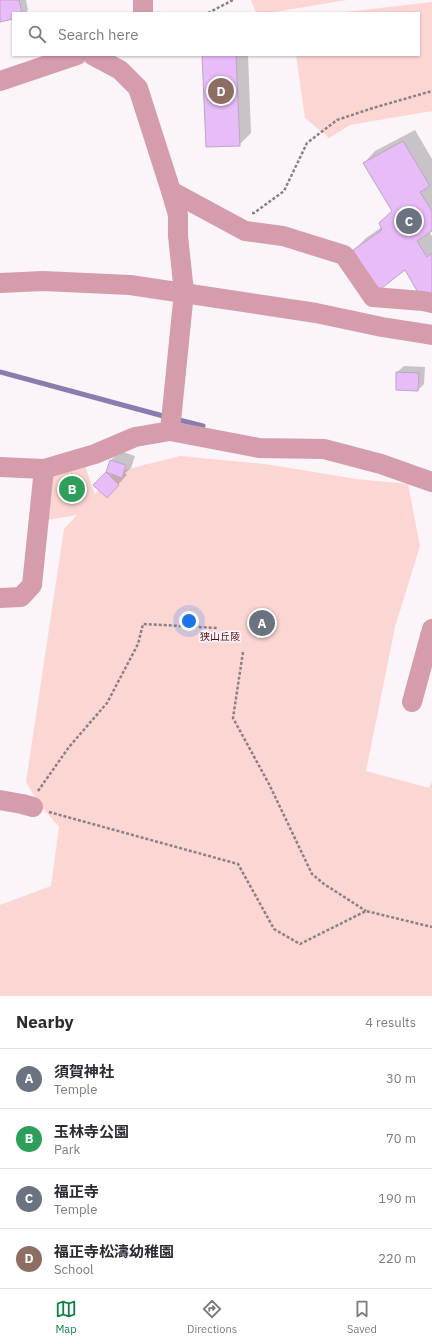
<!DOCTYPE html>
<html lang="en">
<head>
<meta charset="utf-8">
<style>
	:root { --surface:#fff; --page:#f7f7f7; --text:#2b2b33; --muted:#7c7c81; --line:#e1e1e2; --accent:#0b8043 }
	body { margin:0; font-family:"IBM Plex Sans","Noto Sans JP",sans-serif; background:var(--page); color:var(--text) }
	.you { position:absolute; left:189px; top:621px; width:14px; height:14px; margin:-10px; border:3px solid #fff; border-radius:50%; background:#1a73e8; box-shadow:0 0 0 6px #1a73e833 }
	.badge { display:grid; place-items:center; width:26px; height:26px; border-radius:50%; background:var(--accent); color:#fff; font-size:13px; font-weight:700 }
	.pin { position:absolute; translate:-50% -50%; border:2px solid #fff; box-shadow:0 1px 4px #0006 }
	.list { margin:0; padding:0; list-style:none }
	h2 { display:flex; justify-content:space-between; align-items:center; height:52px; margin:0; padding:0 16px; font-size:17px }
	h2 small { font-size:13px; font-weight:400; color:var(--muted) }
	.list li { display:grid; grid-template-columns:26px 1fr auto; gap:12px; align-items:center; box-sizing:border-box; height:60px; padding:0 16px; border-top:1px solid var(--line) }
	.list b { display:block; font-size:15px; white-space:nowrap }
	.list p { margin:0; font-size:13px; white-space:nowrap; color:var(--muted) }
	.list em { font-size:13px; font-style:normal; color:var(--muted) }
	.icon { flex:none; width:22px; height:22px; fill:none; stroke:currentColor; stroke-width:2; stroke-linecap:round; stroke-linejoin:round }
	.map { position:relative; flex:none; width:432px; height:996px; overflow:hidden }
	.search { position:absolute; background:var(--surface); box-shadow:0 1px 3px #0004; left:12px; right:12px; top:12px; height:44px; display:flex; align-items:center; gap:10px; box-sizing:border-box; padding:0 14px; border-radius:0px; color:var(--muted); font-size:15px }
	.sheet { height:292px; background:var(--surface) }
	nav { display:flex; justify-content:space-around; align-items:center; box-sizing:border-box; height:56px; border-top:1px solid var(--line); background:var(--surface); font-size:11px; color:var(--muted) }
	nav a { display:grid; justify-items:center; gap:2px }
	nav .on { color:var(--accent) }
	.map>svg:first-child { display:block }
	.green { fill:#fcd6d3 }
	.shadow { fill:#0003 }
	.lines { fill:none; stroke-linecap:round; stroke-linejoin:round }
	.stream { stroke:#8a7caf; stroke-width:5 }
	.building { fill:#e8bbf9; stroke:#bba6c3 }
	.path { stroke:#8a8186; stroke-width:2.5; stroke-dasharray:3 2; stroke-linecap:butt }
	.minor { stroke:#d59cac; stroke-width:20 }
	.labels { text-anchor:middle; stroke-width:3.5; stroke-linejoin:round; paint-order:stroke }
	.park-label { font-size:10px; fill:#560e13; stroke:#fbf4f8 }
</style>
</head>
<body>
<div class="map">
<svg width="432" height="996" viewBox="0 0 432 996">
	<rect width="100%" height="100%" fill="#fbf4f8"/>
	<g class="green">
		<polygon points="251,0 347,0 268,13 256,13"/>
		<polygon points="432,2 432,111 350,125 329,138 305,118 296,55 419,55 419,13 337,13"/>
		<polygon points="180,456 265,464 356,479 408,484 420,546 395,627 366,771 429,788 432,782 432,996 0,996 0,905 51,886 59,827 39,804 26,782 64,529 77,515 47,520 52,477 85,466 95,494 113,473"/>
	</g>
	<g class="shadow">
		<polygon points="0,0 26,0 28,10 26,13 13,13 13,18 0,21"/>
		<polygon points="203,55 248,55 251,133 239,145"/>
		<polygon points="415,130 432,159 432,230 429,232 432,236 432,292 405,268 354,250 366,238 382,227 392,211 364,163 375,151"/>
		<polygon points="404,366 425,367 424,384 418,390 397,389 397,372"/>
		<polygon points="120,451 135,456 131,468 125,473 127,475 107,496 107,473 111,460"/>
	</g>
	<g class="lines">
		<g class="stream">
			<polyline points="0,372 167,417"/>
			<polyline points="175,419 203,426"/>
		</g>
	</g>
	<g class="building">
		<polygon points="0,0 19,0 22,13 13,13 13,19 0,22"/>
		<polygon points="202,55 236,55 240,146 206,147"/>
		<polygon points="403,141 430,186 420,192 432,211 432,231 417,241 427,257 432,253 432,294 423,301 405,270 378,291 353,250 382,230 379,223 392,211 363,163"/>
		<polygon points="396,372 419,373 418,391 396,390"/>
		<polygon points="110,460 126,465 122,478 106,472"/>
		<polygon points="106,472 119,485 107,498 93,485"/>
	</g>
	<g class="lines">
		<g class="path">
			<polyline points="208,13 233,0"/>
			<polyline points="252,213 254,213 284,191 307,143 337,120 373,108 432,91"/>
			<polyline points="243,652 233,718 269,784 312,874 324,884 366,911"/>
			<polyline points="38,791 69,747 107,703 138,644 143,624 218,628"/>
			<polyline points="49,812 238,864 274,929 300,944 366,911 432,927"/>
		</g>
		<g class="minor">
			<polyline points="143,0 143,13"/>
			<polyline points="92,55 120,70 138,88 171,191 178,215 178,236 184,292 170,431"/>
			<polyline points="0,81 77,55"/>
			<polyline points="171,191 245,231 283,236 344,255 373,297 423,301 432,303"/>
			<polyline points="0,283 43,281 130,285 316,313 382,327 432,335"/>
			<polyline points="0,467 44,469 95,454 135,437 170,431 259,448 324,449 381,464 432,482"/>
			<polyline points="0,598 21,597 32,585 44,469"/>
			<polyline points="412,702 432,629"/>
			<polyline points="0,800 22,804 33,807"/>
		</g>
	</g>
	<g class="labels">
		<g class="park-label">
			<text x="220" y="640">狭山丘陵</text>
		</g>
	</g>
</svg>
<div class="you"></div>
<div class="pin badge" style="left:262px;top:623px;background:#6b7280">A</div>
<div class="pin badge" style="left:72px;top:489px;background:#2e9e5b">B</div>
<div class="pin badge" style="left:409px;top:221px;background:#6b7280">C</div>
<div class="pin badge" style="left:221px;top:91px;background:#8d6e63">D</div>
<div class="search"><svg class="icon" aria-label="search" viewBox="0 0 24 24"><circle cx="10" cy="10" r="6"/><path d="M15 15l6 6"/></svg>Search here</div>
</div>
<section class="sheet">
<h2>Nearby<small>4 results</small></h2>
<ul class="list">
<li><span class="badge" style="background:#6b7280">A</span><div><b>須賀神社</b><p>Temple</p></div><em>30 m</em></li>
<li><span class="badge" style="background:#2e9e5b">B</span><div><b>玉林寺公園</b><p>Park</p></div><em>70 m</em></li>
<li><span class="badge" style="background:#6b7280">C</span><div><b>福正寺</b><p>Temple</p></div><em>190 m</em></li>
<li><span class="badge" style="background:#8d6e63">D</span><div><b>福正寺松濤幼稚園</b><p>School</p></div><em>220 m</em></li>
</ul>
</section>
<nav>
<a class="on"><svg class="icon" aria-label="map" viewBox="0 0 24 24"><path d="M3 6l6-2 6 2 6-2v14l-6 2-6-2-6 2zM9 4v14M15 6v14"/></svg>Map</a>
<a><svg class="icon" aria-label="directions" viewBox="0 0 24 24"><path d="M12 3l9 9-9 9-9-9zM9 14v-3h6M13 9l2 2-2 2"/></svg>Directions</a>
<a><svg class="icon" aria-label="saved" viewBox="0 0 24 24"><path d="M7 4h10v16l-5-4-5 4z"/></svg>Saved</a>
</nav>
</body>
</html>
